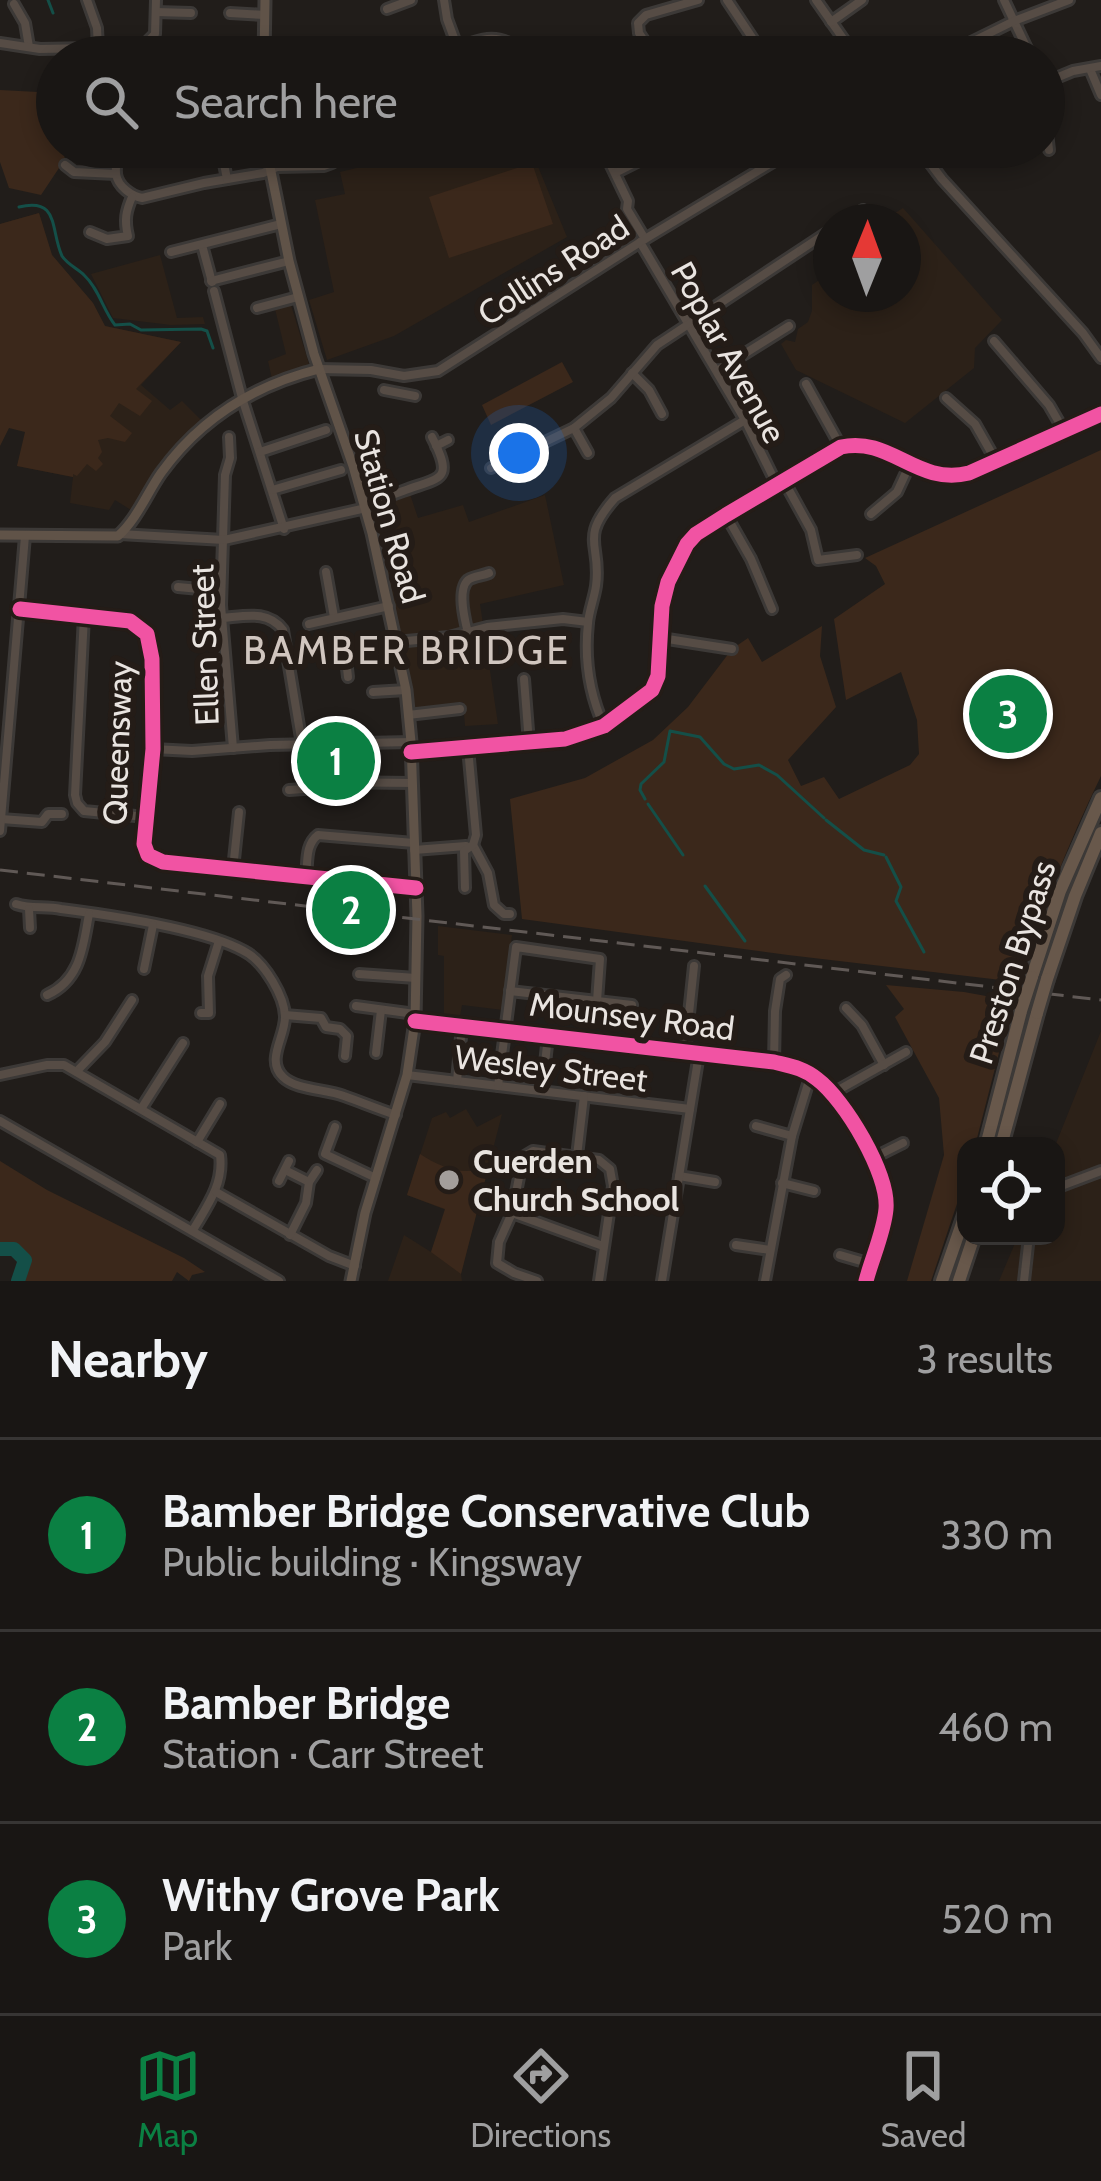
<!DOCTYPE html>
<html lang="en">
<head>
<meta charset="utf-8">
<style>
	:root { --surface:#191614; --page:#221f1d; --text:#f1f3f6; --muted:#9f9fa0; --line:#373534; --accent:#0b8043 }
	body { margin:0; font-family:Cabin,sans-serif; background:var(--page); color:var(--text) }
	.controls { position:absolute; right:36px; bottom:36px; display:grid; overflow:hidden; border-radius:24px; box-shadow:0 6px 18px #0003 }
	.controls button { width:108px; height:108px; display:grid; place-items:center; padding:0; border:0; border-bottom:3px solid var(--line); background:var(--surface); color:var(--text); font:60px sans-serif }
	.compass { position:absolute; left:813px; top:204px; width:108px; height:108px; border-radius:50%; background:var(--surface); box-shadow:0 6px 18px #0003; rotate:1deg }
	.you { position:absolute; left:519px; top:453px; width:42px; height:42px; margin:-30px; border:9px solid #fff; border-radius:50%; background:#1a73e8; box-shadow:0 0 0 18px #1a73e833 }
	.badge { display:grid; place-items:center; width:78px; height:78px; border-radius:50%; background:var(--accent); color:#fff; font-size:39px; font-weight:700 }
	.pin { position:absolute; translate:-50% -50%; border:6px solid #fff; box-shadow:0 3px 12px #0006 }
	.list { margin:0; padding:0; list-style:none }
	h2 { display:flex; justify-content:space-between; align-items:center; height:156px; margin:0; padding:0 48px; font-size:51px }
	h2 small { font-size:39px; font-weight:400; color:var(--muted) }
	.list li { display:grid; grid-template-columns:78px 1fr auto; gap:36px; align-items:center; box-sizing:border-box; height:192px; padding:0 48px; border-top:3px solid var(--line) }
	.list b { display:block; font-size:45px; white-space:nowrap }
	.list p { margin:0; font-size:39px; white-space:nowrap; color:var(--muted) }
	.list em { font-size:39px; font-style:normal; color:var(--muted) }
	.icon { flex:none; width:66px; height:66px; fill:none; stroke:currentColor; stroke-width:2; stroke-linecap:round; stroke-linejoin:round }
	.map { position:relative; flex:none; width:1101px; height:1281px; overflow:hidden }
	.search { position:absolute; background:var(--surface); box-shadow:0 6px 18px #0003; left:36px; right:36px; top:36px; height:132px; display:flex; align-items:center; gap:30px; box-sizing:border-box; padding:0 42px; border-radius:66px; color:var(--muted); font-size:45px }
	.sheet { height:732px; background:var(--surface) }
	nav { display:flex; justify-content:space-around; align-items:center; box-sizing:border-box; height:168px; border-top:3px solid var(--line); background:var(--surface); font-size:33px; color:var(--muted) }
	nav a { display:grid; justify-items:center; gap:6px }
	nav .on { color:var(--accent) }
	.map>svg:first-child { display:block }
	.built { fill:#2c2118 }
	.green { fill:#3b281b }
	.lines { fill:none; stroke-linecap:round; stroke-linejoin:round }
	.stream { stroke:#144f48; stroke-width:3 }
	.river { stroke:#144f48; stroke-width:14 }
	.minor-casing { stroke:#3c3937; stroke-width:14 }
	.major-casing { stroke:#3c3937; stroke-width:15 }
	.highway-casing { stroke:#3c3937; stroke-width:18 }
	.minor { stroke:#564c45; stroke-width:8 }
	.major { stroke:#605348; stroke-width:9 }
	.highway { stroke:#68584b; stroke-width:12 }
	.rail { stroke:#605956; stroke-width:3; stroke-dasharray:18 9; stroke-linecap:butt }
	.highway-bridge-casing { stroke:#3c3937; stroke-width:18; stroke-linecap:butt }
	.highway-bridge { stroke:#68584b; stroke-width:12 }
	.cycleway-casing { stroke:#241c17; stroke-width:22 }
	.cycleway { stroke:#f153a3; stroke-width:15 }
	.poi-dot { fill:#a39e9b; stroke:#241c17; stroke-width:4.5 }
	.labels { text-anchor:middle; stroke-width:12; stroke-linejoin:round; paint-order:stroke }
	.street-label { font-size:33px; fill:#e9e4e0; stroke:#241c17 }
	.poi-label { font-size:33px; font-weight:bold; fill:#e9e4e0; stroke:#241c17; text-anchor:start }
	.quarter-label { font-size:39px; letter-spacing:3px; fill:#d1c6bf; stroke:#241c17 }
</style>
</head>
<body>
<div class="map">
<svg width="1101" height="1281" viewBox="0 0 1101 1281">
	<rect width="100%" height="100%" fill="#211d1a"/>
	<g class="built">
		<polygon points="430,147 530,147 567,237 394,336 327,360 309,300 334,292 315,200 345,194 340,172 418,153"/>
		<polygon points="903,208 1002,320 975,348 974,368 905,423 796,370 781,344 786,340 795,342 798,329 808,322 812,311 812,285 831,272 831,294 903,294 903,222 881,222"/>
		<polygon points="39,213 52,255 93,303 105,326 181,342 141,385 170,410 182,401 201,420 158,465 131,510 115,500 109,510 70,503 73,477 17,466 31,413 0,224"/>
		<polygon points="160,255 177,318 203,317 205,324 171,325 113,318 91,274"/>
		<polygon points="291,305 309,364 272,379 268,361 286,354 275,309"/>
		<polygon points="408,488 418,518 463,505 469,522 545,495 564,585 480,604 498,724 465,726 463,702 412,708 401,642 366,500"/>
		<polygon points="438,926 512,935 503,1010 462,1005 459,1022 444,1021 444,956 438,955"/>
		<polygon points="1101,1031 1101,1281 999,1281 1018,1236 1056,1236 1055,1146"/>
		<polygon points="466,1109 477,1127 502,1114 461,1274 462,1281 388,1281 404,1235 431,1252 446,1210 407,1195 432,1118 446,1112 450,1118"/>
	</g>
	<g class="green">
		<polygon points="0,90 57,93 57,147 62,147 65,159 41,195 9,188 0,162"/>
		<polygon points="532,163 553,224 449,258 429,197"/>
		<polygon points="39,213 52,255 93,303 105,326 181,342 136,389 152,401 140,416 119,403 110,416 132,433 125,442 108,438 98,440 102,452 98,458 103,464 96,471 87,464 77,476 73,474 73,477 17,466 25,432 9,428 0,446 0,224"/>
		<polygon points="562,362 573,382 491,425 482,405"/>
		<path d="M 1101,450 L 1101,776 C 1068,843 1042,911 1018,982 L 788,955 L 522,919 L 510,799 L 585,778 L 653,740 L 688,707 L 732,649 L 748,638 L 762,662 L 822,626 L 820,656 L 836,707 L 788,760 L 801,786 L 824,777 L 839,799 L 910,765 L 919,754 L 917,720 L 901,672 L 846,700 L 834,619 L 885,584 L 876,566 L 865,558 Z"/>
		<polygon points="886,985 964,992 986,996 1011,995 1012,1002 975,1146 966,1146 966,1177 931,1281 907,1281 944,1155 939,1098 895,1017 904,1009"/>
		<path d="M 420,1154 C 442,1168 465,1178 489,1165 L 461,1274 L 431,1252 L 445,1209 L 407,1195 Z"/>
		<polygon points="0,1161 47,1190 184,1258 205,1272 192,1275 189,1281 177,1272 172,1281 19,1281 25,1259 14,1250 0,1249"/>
	</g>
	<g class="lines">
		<g class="stream">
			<polyline points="48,0 53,13"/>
			<path d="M 19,207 C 60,197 50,230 62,256 C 67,264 78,269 84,275 C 99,289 103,310 115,325 L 130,324 L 141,330 L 201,329 L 207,331 L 213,348"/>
			<polyline points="645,799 640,790 641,784 664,762 670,731 700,737 724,764 734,769 759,765 777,775 824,818"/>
			<polyline points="648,804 683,855"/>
			<polyline points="826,820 864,850 884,855"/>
			<polyline points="886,857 901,887 896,901 924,952"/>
			<polyline points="705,886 745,941"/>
		</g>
		<polyline class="river" points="0,1249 14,1249 25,1260 18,1281"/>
		<defs>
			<g id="minor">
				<polyline points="87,0 97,28 98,48"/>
				<polyline points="444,0 447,19 458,49"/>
				<polyline points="727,0 765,57"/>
				<polyline points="816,0 856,57"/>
				<polyline points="1004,0 1031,57"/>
				<polyline points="14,4 25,23 29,47"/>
				<polyline points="387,9 411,0"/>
				<polyline points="156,12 191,13"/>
				<polyline points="230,13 265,15"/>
				<polyline points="831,22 862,0"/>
				<polyline points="0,43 40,49 142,47 155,34 156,0"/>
				<polyline points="234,54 264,55"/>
				<path d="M 438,57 C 474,43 496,24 527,57"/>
				<polyline points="563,57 566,52"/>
				<polyline points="655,57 639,33 638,23 646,15 698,0"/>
				<polyline points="941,57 1014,21 1069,0"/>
				<polyline points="1090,69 1101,95"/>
				<polyline points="1044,83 1073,71 1101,66"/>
				<polyline points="1044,106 1049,150"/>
				<path d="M 114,147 C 119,159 115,162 116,174 C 118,187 132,196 142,198 L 204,183 L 263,173 L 277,167 L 324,166 L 332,163 L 342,147"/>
				<polyline points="602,147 628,201 627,209 645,239"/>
				<polyline points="638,147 643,159 653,153"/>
				<polyline points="918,147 942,179 1083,333 1101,358"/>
				<polyline points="221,149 227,179"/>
				<polyline points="1003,156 1026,147"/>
				<polyline points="65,165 74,172 116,174"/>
				<polyline points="615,173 643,159"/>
				<polyline points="844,222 863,210 872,222"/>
				<path d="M 90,232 L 107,239 L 128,236 C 124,220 126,211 132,197"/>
				<polyline points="640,242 745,420 777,485"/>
				<polyline points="202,245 212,282"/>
				<polyline points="171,252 281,224"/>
				<polyline points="211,281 289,261"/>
				<polyline points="214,291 242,398 284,529"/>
				<polyline points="257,308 298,297"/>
				<polyline points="994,341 1049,405 1064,431"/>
				<polyline points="319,369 371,370 404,376 438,371 645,239 798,147"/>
				<polyline points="717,371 789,326"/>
				<polyline points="632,373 649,390 662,414"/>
				<polyline points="806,384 841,447"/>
				<polyline points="384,390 415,396"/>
				<polyline points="946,398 975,424 996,461"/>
				<polyline points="574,428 588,453"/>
				<polyline points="229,437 230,458 225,475 221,605 233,748"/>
				<polyline points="436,446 448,440"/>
				<polyline points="260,452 326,430"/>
				<polyline points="491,468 574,428 611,398 657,345 831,230"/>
				<polyline points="784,481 811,530 818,560 857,555"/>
				<polyline points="272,490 341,470"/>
				<path d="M 364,504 C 378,500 390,496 403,491 C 440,477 455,482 432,437"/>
				<polyline points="871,514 897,492 910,464"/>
				<polyline points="726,515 751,559 772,609"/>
				<polyline points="120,534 224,540 366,508"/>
				<polyline points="326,572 334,617"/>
				<polyline points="178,587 221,591"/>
				<polyline points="20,609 130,621 147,634 152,659 153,749 144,844 148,855 163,862 416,888"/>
				<polyline points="84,616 75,795 77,803 84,811 146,817"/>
				<path d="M 222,618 C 246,616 268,610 283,630 L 302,744"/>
				<polyline points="309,624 389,606"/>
				<path d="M 468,633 C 465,621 457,590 468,580 C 474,576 482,576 489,573"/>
				<polyline points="661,638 732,649"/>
				<polyline points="396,642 449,637 487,627 563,619 588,622"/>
				<polyline points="348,677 346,660 397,650"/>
				<polyline points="524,679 529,743"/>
				<polyline points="373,692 406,690"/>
				<polyline points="408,715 460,709"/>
				<path d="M 604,726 C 589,693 584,660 588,623 C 589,611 594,599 596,586 C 602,543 578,540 615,498 L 745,420"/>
				<polyline points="153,749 192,751 270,745 411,742"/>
				<path d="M 411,752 L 565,739 L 604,726 L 652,690 L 658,676 L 662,606 L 668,582 L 687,544 L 696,534 L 726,515 L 841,447 C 891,436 916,486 969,473 L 1101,414"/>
				<polyline points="289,790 318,788 326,782 412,783"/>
				<polyline points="1,819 42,822 48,814 62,814"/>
				<polyline points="0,831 25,536"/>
				<polyline points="473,845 488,873 494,905 504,914 510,914"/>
				<polyline points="414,850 466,846"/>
				<polyline points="233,869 239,812"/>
				<path d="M 306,876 C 308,862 305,845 318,835 L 414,843"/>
				<polyline points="465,888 464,851 473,845 476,835 468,748"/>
				<path d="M 16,904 C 31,909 45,906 61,909 C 108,915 210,929 249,954 C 265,965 284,995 285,1016 C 286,1036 265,1060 283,1077 C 296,1090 326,1089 344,1096 C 361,1102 378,1109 396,1115"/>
				<polyline points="29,909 30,928"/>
				<polyline points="144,969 153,925"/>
				<polyline points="359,974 416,978"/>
				<polyline points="510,991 632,1005"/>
				<path d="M 47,995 C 81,980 83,946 89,914"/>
				<polyline points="356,1006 415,1014"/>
				<polyline points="846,1008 862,1025 884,1065"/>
				<polyline points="201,1013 209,1013 208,976 219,941"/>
				<polyline points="285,1015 321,1018 326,1027 340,1029 347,1036 345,1056"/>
				<path d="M 415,1021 L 774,1062 C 790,1066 804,1068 817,1079 C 845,1100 889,1174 886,1209 C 884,1232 872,1258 866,1281"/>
				<polyline points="685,1052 694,966"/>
				<polyline points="376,1053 381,1010"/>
				<polyline points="774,1062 775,1011 780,979 786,975"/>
				<polyline points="77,1071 105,1042 132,1000"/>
				<path d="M 0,1075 L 47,1065 L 64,1065 L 220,1155 C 224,1184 207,1206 193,1230"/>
				<polyline points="407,1075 690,1109"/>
				<polyline points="457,1081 462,1026"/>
				<polyline points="498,1086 516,947 600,959 597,1001"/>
				<polyline points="542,1091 548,1036"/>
				<polyline points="833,1093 906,1052"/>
				<polyline points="141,1109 183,1043"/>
				<polyline points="0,1121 279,1281"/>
				<polyline points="756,1126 792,1136"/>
				<polyline points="335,1127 325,1154 376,1178"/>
				<polyline points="197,1142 220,1104"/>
				<polyline points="577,1156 584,1096"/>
				<polyline points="871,1159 903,1143"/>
				<polyline points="285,1170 309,1182"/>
				<polyline points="679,1176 715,1182"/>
				<polyline points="279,1181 289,1161"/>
				<polyline points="782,1183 814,1191"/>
				<polyline points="1056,1188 1101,1171"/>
				<polyline points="216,1192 329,1256 355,1266"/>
				<polyline points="512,1213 603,1246"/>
				<polyline points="290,1235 306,1203 309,1182 317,1170"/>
				<polyline points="736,1245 770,1250"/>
				<polyline points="840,1255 871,1264"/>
				<polyline points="537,1281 514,1273 497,1263 499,1242 512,1213 523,1157 533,1151 599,1160 610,1169 613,1186 599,1281"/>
				<polyline points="662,1281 699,1054"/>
				<polyline points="765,1281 792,1136 811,1074"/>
				<polyline points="1024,1281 1029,1236"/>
			</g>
			<g id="major">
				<polyline points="264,57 265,0"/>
				<polyline points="266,147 289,261 314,354 353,466 372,533 406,690 411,742 417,916 415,1021 407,1075 365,1213 351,1281"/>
				<path d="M 0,535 L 118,536 C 137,519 147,493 161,473 C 200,419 255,385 319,369"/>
			</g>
			<g id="highway">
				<polyline points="1032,977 1060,891 1101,798"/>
				<polyline points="1047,979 1075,896 1101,833"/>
				<polyline points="986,1146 1021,1011"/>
				<polyline points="1001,1146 1037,1013"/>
				<polyline points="942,1281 966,1212"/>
				<polyline points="959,1281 974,1236"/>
			</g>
		</defs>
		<use href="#minor" class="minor-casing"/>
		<use href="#major" class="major-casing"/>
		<use href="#highway" class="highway-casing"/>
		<use href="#minor" class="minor"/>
		<use href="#major" class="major"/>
		<use href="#highway" class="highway"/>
		<polyline class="rail" points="0,870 1101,1000"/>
		<defs>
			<g id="highway-bridge">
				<polyline points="1021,1011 1032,977"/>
				<polyline points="1037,1013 1047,979"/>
			</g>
		</defs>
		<use href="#highway-bridge" class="highway-bridge-casing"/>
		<use href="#highway-bridge" class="highway-bridge"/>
		<defs>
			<g id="cycleway">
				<polyline points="20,609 130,621 147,634 152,659 153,749 144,844 148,855 163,862 416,888"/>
				<path d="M 411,752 L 565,739 L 604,726 L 652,690 L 658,676 L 662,606 L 668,582 L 687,544 L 696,534 L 726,515 L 841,447 C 891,436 916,486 969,473 L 1101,414"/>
				<path d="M 415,1021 L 774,1062 C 790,1066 804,1068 817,1079 C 845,1100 889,1174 886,1209 C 884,1232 872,1258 866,1281"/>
			</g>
		</defs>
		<use href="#cycleway" class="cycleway-casing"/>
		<use href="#cycleway" class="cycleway"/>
	</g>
	<circle class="poi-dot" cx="449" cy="1180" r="12"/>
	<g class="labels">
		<g class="street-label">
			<text transform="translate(553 270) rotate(-33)" y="12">Collins Road</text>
			<text transform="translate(729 352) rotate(61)" y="12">Poplar Avenue</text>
			<text transform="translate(390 516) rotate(74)" y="12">Station Road</text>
			<text transform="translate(204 645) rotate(-92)" y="12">Ellen Street</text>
			<text transform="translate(117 743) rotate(-88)" y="12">Queensway</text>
			<text transform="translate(1012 962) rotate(-72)" y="12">Preston Bypass</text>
			<text transform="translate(632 1016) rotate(7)" y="12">Mounsey Road</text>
			<text transform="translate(551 1068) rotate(7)" y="12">Wesley Street</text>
		</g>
		<g class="poi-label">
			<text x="473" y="1173">Cuerden<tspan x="473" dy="38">Church School</tspan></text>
		</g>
		<g class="quarter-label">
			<text x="407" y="664">BAMBER BRIDGE</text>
		</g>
	</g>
</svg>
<div class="controls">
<button><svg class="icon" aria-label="locate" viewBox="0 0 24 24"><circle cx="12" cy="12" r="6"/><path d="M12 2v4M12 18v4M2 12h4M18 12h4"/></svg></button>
</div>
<svg class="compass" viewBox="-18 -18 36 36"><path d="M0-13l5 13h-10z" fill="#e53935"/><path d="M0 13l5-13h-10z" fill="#9f9fa0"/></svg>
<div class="you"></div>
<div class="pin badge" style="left:336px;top:761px">1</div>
<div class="pin badge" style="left:351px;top:910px">2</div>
<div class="pin badge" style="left:1008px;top:714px">3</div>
<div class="search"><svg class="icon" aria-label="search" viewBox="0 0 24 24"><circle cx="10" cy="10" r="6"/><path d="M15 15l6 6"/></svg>Search here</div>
</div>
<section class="sheet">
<h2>Nearby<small>3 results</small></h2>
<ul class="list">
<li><span class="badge">1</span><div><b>Bamber Bridge Conservative Club</b><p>Public building · Kingsway</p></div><em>330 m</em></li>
<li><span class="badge">2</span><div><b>Bamber Bridge</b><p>Station · Carr Street</p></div><em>460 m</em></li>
<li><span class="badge">3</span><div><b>Withy Grove Park</b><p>Park</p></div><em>520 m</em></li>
</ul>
</section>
<nav>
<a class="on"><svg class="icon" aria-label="map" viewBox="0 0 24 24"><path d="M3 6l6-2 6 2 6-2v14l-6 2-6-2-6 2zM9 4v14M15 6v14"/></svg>Map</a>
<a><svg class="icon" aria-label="directions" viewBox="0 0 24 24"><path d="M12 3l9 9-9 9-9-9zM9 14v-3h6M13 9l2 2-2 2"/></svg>Directions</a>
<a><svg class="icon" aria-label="saved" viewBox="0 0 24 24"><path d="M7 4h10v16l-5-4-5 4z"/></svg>Saved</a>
</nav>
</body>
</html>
